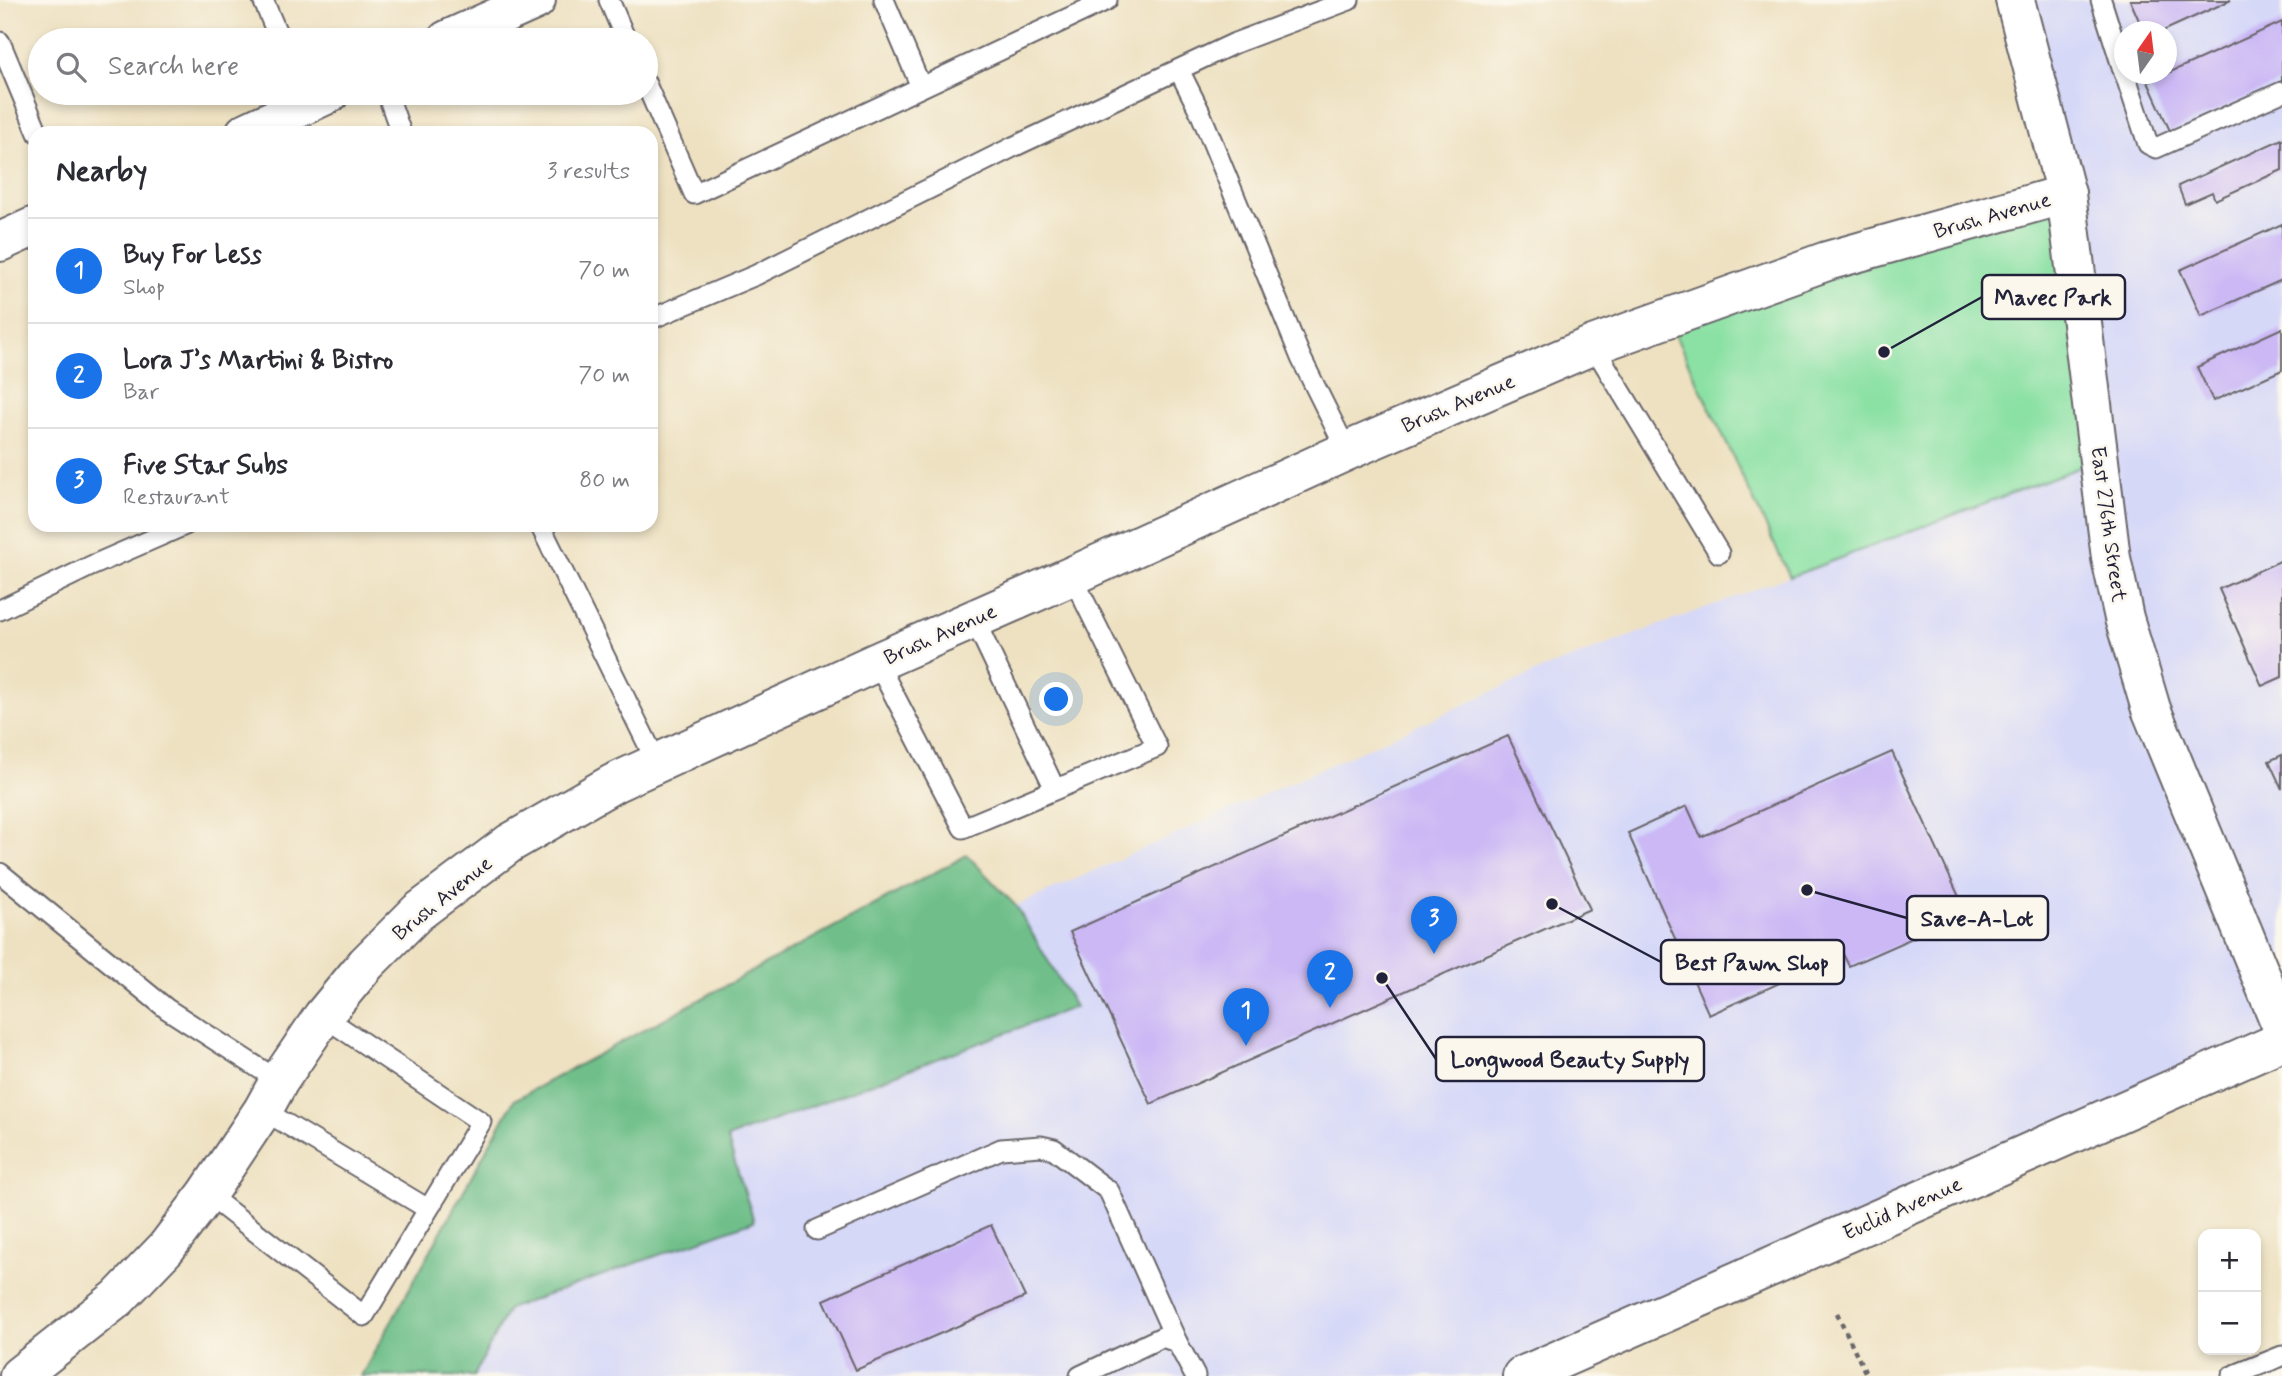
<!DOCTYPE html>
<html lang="en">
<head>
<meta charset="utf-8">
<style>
	:root { --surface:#fff; --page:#f2f2f3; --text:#2b2b33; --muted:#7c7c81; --line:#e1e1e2; --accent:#1a73e8 }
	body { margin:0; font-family:Mynerve,sans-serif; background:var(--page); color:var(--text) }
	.controls { position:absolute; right:21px; bottom:21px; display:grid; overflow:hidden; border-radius:14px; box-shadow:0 4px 10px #0003 }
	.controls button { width:63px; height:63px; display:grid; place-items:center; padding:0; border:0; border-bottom:2px solid var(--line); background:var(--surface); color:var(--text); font:35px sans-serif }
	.compass { position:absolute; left:2114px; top:21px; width:63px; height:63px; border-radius:50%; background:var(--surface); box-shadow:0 4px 10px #0003; rotate:14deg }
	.you { position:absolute; left:1057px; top:700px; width:24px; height:24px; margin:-18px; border:5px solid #fff; border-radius:50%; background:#1a73e8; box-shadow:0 0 0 10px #1a73e833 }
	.badge { display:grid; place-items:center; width:46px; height:46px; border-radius:50%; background:var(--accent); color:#fff; font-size:23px; font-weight:700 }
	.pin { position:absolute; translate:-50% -58px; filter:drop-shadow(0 2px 4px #0008) }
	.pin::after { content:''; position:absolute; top:37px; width:24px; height:21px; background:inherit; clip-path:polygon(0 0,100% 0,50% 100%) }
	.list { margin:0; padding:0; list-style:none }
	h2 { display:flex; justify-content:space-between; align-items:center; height:91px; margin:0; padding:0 28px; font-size:30px }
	h2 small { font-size:23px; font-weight:400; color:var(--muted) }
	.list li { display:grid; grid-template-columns:46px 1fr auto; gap:21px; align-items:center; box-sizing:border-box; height:105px; padding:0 28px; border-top:2px solid var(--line) }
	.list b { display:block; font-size:26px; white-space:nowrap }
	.list p { margin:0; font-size:23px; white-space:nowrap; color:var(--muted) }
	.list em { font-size:23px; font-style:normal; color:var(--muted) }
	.icon { flex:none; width:38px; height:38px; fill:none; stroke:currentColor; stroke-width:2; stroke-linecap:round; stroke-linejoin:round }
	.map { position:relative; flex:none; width:2282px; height:1376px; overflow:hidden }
	.search { position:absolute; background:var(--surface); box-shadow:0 4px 10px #0003; left:28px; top:28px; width:630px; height:77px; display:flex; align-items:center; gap:18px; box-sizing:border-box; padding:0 24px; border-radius:38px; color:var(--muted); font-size:26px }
	.panel { position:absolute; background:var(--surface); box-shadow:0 4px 10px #0003; left:28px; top:126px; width:630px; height:406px; border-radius:21px }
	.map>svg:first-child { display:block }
	.built { fill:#d6d8f8; fill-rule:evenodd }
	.green { fill:#8be1a4; stroke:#568270; stroke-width:2 }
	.forest { fill:#70bf8a; stroke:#497062; stroke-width:2 }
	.building { fill:#cbb8f5 }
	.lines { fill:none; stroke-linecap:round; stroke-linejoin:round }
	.service-casing { stroke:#69656a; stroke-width:23 }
	.minor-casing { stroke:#69656a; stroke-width:42 }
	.primary-casing { stroke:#69656a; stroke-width:42 }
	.path { stroke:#69656a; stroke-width:4.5; stroke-dasharray:5 5; stroke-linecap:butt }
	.service { stroke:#fff; stroke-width:19 }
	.minor { stroke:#fff; stroke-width:38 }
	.primary { stroke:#fff; stroke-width:38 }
	.labels { text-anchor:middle; stroke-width:5; stroke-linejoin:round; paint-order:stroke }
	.street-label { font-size:21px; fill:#22223b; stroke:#fbf7ec }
	.leader { fill:none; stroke:#22223b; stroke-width:2.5 }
	.callout-dot { fill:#22223b; stroke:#fbf7ec; stroke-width:2.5 }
	.callout { fill:#fbf7ec; stroke:#22223b; stroke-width:2.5 }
	.callout-label { font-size:23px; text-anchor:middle; font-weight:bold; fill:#22223b }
</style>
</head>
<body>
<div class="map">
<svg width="2282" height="1376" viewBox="0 0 2282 1376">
	<rect width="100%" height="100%" fill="#fbf7ec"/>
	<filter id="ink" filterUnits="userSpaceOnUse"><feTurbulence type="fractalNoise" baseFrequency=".0143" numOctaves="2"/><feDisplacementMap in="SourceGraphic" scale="14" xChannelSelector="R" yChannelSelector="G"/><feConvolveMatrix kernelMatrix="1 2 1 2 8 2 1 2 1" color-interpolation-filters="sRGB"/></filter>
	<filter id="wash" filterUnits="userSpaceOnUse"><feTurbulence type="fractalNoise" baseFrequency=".00686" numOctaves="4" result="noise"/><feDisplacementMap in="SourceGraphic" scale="28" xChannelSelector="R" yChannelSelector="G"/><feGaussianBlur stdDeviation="1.57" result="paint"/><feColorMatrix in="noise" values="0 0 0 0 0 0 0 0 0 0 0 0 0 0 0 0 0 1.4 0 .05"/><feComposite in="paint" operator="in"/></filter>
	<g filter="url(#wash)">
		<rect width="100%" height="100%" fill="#eee1c1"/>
		<path class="built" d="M 2015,0 L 2282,0 L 2282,1041 L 1522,1376 L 474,1376 L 508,1309 L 753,1221 L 727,1138 L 1075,1007 L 1016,906 L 1543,669 L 2099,460 ZM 2124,32 L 2166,32 L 2166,74 L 2124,74 Z"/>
		<polygon class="green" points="2066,194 2099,460 1790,577 1667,318"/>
		<polygon class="forest" points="967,855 1016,906 1075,1007 727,1138 754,1221 508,1309 474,1376 361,1376 514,1100"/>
		<g id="blocks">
			<g class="building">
				<polygon points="2130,0 2231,0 2161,32 2144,32"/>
				<polygon points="2282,22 2282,81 2170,131 2148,82"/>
				<polygon points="2282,139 2282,170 2215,200 2212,192 2185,204 2178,186"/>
				<polygon points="2282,224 2282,280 2201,316 2180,270"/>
				<polygon points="2282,328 2282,370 2213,401 2197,367"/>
				<polygon points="2282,560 2282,677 2262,686 2219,589"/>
				<polygon points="1508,736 1590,909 1151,1104 1070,932"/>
				<polygon points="1892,752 1967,914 1849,966 1843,954 1709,1015 1628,833 1687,806 1701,837"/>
				<polygon points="2282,755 2282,789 2269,761"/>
				<polygon points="991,1225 1025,1297 856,1370 824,1300"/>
			</g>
		</g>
	</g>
	<g filter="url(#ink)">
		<use href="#blocks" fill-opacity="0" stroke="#69656a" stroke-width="2"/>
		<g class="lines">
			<defs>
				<g id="service">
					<polyline points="263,0 280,40"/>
					<polyline points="609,0 626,40"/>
					<polyline points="884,0 921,87"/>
					<polyline points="2101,0 2124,73"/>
					<polyline points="0,42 38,133"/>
					<polyline points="1179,70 1200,112 1301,358 1347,451"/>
					<polyline points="2125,74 2148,144 2156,148 2282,92"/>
					<polyline points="646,84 694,194 1107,0"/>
					<polyline points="387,93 401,133"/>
					<polyline points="651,319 756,275 1013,147 1235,43 1349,0"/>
					<polyline points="1593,345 1719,553"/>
					<polyline points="540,525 658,765"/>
					<polyline points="0,610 91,566 185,525"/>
					<polyline points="974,619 1055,789"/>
					<polyline points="877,662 963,828 1157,747 1072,576"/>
					<polyline points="0,873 167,1009 279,1081"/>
					<polyline points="263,1110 428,1209"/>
					<polyline points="207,1194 364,1316 481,1122 323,1016"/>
					<polyline points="817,1230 1001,1149 1041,1146 1054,1149 1109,1191 1177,1342"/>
					<polyline points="1080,1376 1162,1337 1177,1342 1195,1376"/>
					<polyline points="2232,1376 2282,1356"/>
				</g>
				<g id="minor">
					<polyline points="2015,0 2066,194 2111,558 2124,618 2151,709 2282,1027"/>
					<polyline points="447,40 536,0"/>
					<polyline points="245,133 330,93"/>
					<polyline points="0,242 35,226"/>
					<polyline points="19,1376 118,1298 166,1248 207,1194 263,1110 279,1081 323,1016 366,964 418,912 510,843 614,783 877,662 1072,576 1347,451 1593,345 1827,261 2066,194"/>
				</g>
				<polyline id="primary" points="1522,1376 2282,1041"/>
			</defs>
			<use href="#service" class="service-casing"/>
			<use href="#minor" class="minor-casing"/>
			<use href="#primary" class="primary-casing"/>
			<polyline class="path" points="1837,1313 1867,1376"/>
			<use href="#service" class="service"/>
			<use href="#minor" class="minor"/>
			<use href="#primary" class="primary"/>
		</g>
	</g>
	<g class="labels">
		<g class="street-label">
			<text transform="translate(1992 215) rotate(-16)" y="7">Brush Avenue</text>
			<text transform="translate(1458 403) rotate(-23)" y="7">Brush Avenue</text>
			<text transform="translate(2109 524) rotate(82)" y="7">East 276th Street</text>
			<text transform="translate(940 634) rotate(-24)" y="7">Brush Avenue</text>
			<text transform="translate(442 898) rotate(-39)" y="7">Brush Avenue</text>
			<text transform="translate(1902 1208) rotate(-24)" y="7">Euclid Avenue</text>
		</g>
	</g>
	<path class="leader" d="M1884 352L1982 297M1807 890L1907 918M1552 904L1661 962M1382 978L1436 1059"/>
	<g class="callout-dot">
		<circle cx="1884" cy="352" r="7"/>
		<circle cx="1807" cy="890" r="7"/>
		<circle cx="1552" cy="904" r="7"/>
		<circle cx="1382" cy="978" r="7"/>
	</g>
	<g class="callout">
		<rect x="1982" y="275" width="143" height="44" rx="7"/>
		<rect x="1907" y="896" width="141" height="44" rx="7"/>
		<rect x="1661" y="940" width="183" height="44" rx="7"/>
		<rect x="1436" y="1037" width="268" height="44" rx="7"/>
	</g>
	<g class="callout-label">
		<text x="2053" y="305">Mavec Park</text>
		<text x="1977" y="926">Save-A-Lot</text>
		<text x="1752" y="970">Best Pawn Shop</text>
		<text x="1570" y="1067">Longwood Beauty Supply</text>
	</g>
</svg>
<div class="controls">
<button>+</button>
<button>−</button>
</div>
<svg class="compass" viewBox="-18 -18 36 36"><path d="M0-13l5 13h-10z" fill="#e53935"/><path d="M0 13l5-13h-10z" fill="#7c7c81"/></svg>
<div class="you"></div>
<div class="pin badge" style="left:1246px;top:1046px">1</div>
<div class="pin badge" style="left:1330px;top:1008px">2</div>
<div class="pin badge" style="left:1434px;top:954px">3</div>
<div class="search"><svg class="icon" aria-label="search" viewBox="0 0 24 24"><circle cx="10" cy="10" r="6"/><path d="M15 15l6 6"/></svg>Search here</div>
<section class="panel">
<h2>Nearby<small>3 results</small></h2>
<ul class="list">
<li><span class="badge">1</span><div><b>Buy For Less</b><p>Shop</p></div><em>70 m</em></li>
<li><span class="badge">2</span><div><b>Lora J’s Martini &amp; Bistro</b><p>Bar</p></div><em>70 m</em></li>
<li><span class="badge">3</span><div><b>Five Star Subs</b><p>Restaurant</p></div><em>80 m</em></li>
</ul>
</section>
</div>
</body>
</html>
